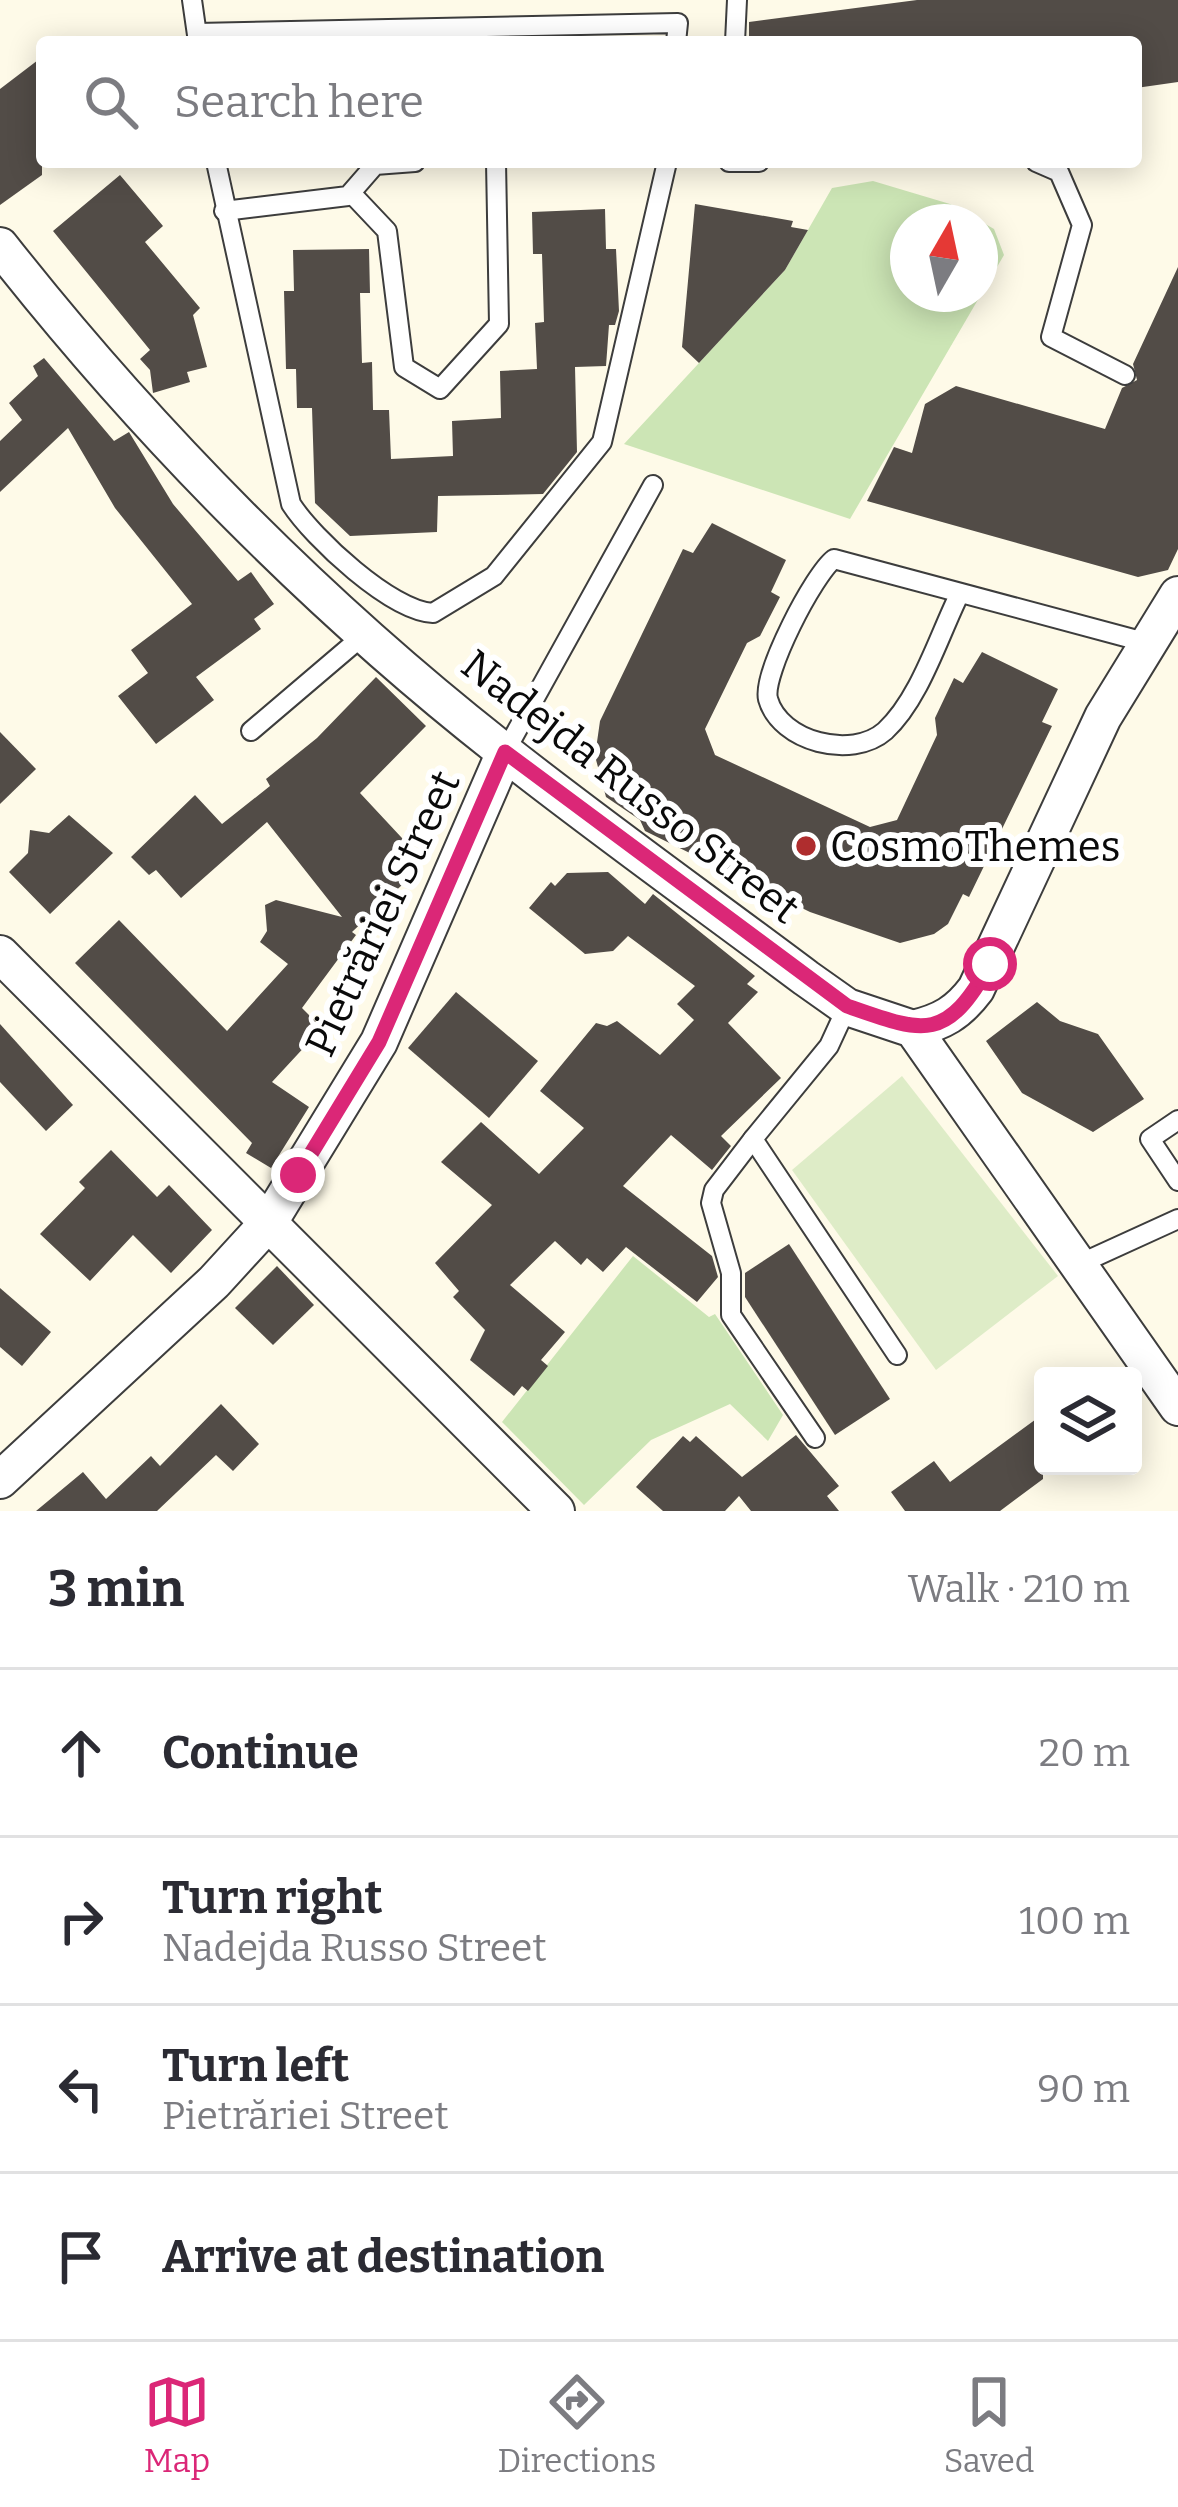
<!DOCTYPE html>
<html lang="en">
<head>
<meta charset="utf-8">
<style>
	:root { --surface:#fff; --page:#f2f2f3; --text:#2b2b33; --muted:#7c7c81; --line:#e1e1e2; --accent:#db2777 }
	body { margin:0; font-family:Bitter,serif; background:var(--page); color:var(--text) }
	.controls { position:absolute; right:36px; bottom:36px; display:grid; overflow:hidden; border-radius:12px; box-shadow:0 6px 30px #0003 }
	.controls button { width:108px; height:108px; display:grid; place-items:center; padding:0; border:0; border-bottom:3px solid var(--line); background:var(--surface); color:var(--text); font:60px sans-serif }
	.compass { position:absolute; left:890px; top:204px; width:108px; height:108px; border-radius:50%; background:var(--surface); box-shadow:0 6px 30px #0003; rotate:9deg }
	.stop { position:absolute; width:36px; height:36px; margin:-27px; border:9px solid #db2777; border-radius:50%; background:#fff }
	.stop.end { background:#db2777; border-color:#fff; box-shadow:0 3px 12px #0008 }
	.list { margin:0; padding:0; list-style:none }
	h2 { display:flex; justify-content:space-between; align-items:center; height:156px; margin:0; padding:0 48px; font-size:51px }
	h2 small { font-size:39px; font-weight:400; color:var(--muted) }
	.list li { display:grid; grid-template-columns:78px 1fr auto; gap:36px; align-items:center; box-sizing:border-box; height:168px; padding:0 48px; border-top:3px solid var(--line) }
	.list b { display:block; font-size:45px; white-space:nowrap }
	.list p { margin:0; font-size:39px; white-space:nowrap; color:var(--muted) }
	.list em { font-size:39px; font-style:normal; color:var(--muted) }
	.icon { flex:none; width:66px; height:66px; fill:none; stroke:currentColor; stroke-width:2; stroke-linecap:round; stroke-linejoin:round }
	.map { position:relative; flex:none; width:1178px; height:1511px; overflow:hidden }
	.search { position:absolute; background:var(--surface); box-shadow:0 6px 30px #0003; left:36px; right:36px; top:36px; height:132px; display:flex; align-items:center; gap:30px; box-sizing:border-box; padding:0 42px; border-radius:12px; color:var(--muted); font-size:45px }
	.sheet { height:828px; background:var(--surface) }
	nav { display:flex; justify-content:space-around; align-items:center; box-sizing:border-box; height:168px; border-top:3px solid var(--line); background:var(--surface); font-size:33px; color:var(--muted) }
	nav a { display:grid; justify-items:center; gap:6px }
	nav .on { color:var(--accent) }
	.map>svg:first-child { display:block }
	.green { fill:#cce5b5; fill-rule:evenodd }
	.pitch { fill:#deecc7 }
	.building { fill:#524c47 }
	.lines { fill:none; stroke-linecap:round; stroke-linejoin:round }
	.lane-casing { stroke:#3d3d3d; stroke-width:22 }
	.street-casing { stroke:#3d3d3d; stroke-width:40 }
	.lane { stroke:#fff; stroke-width:18 }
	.street { stroke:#fff; stroke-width:36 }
	.route { stroke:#db2777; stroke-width:15 }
	.poi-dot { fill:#af2d2e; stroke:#fff; stroke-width:4.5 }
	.labels { text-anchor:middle; stroke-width:12; stroke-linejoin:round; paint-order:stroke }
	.street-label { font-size:42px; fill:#0a0a0a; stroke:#fff }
	.poi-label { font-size:42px; fill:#0a0a0a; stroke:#fff; text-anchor:start }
</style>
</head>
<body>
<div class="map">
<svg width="1178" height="1511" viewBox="0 0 1178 1511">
	<rect width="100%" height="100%" fill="#fefae8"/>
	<g class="green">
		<path d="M 873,181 L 950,204 L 994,229 L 1004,255 L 850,519 L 624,444 L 785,270 L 832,188 ZM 908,222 L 980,222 L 980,294 L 908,294 Z"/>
		<polygon points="633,1256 709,1317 715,1314 783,1415 768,1441 730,1404 651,1440 584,1505 502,1422"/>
	</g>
	<polygon class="pitch" points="902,1076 1058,1276 936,1370 792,1170"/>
	<g class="building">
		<polygon points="917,0 1178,0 1178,82 1136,88 1136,42 749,42 749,22"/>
		<polygon points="42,57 42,175 0,205 0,89"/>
		<polygon points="120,175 163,226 145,242 200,308 193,315 207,367 187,372 190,382 153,393 150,370 140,359 150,350 53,231"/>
		<polygon points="695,204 793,221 791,227 808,230 785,270 699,363 682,347"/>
		<polygon points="605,209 606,249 616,249 619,311 615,325 609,325 606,366 575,367 577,452 543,494 438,496 437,532 350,536 315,503 312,408 297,408 296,369 286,369 284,291 294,291 293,250 369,249 370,293 360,293 362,363 372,362 373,410 389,410 391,459 453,456 452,421 501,418 500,371 537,369 535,323 544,322 542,254 533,254 532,212"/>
		<polygon points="1178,267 1178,549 1168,570 1138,577 867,501 894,447 912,453 925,404 956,386 1105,429 1122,388 1137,380 1133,364"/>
		<polygon points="44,358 114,441 129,432 173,504 238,581 251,572 274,604 254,619 261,629 196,677 214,700 156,744 118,696 148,673 131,650 192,604 115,508 68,428 0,492 0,441 22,420 9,403 38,376 33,366"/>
		<polygon points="712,523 786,560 771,592 780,597 760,636 747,643 705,729 715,755 870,827 897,820 937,735 935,718 954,678 963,683 982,652 1058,689 1042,722 1052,726 969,897 963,894 948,924 934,934 900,943 810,912 645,831 640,820 606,797 595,756 600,721 683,549 693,553"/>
		<polygon points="376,677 426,726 360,793 415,852 410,857 420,868 352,932 356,935 302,1008 322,1028 272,1082 309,1107 271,1168 246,1153 252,1143 75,963 119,920 227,1031 288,964 260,942 267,931 265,905 276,900 342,917 267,822 181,898 156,870 149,875 131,857 195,795 222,824 270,786 266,779 317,738"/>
		<polygon points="0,732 36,769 0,804"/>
		<polygon points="69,815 113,853 50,914 9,872 28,853 30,830 49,833"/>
		<polygon points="608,872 645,904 653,894 755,976 747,984 758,992 728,1023 781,1078 721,1136 731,1146 712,1170 671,1135 623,1186 712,1256 718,1277 697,1302 626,1247 603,1272 587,1258 581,1265 555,1241 510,1285 565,1332 541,1360 548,1366 528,1391 522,1386 514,1396 470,1360 485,1330 453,1297 459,1291 435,1263 492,1205 441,1162 481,1122 539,1174 584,1128 540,1091 596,1023 607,1026 617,1021 660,1055 694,1020 677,1004 695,986 628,936 613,951 585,954 529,908 551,882 555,886 567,873"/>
		<polygon points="456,992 538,1061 489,1118 408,1048"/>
		<polygon points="1037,1002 1060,1021 1098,1034 1144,1099 1093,1132 1022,1093 986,1041"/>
		<polygon points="0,1024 73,1105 46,1131 0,1082"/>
		<polygon points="111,1150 157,1197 169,1185 212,1230 171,1273 133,1235 90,1281 40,1234 85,1188 79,1182"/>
		<polygon points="789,1244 890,1399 835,1435 745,1297 745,1273"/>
		<polygon points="277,1266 314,1305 273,1345 235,1308"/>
		<polygon points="0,1288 51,1332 22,1366 0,1347"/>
		<polygon points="221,1404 259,1444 233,1471 216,1455 157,1511 36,1511 83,1472 106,1499 151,1456 160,1466"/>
		<polygon points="1043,1414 1043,1479 1000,1511 905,1511 891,1492 934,1461 950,1482"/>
		<polygon points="796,1435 839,1486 827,1496 839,1511 751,1511 739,1496 725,1511 663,1511 636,1487 683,1436 690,1442 696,1436 742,1477"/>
	</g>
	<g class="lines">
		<defs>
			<g id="lane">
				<polyline points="192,0 198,42"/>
				<polyline points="197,33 678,23 676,42"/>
				<polyline points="735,42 737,0"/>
				<path d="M 216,162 L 291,504 C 313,538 391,611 433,613 L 494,576 L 602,442 L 667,162"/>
				<polyline points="729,162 759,162"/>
				<polyline points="1036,162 1059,172 1082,225 1051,337 1125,375"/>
				<polyline points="352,194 387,231 404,367 440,389 499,324 496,162"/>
				<polyline points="224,211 348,196 375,165 415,162"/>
				<path d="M 960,593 C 939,635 920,699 885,731 C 852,760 780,742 768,699 C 762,674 814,574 834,559 L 1148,643"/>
				<polyline points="251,731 365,634"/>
				<polyline points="505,752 653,485"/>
				<polyline points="847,1007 829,1046 753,1139 897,1355"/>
				<polyline points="1178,1120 1150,1139 1178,1181"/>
				<polyline points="753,1139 714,1190 711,1203 731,1273 731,1315 815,1438"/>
				<polyline points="1075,1266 1178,1219"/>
			</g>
			<g id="street">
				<path d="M 0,246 C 147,433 320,608 507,754 C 605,831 706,903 806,978 L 847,1007 L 913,1029 L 1178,1407"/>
				<polyline points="0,954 556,1511"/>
				<path d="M 913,1029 C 942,1022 958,1013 976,989 L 1103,717 L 1178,595"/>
				<polyline points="0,1480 214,1282 269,1222 379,1042 505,752"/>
			</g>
		</defs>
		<use href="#lane" class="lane-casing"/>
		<use href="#street" class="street-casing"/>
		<use href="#lane" class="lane"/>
		<use href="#street" class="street"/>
	</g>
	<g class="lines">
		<path class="route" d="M 298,1175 L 379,1042 L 505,752 L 847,1006 C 924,1033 946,1043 990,964"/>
	</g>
	<circle class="poi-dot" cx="806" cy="846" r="12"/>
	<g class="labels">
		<g class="street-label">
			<text transform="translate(631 786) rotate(38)" y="15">Nadejda Russo Street</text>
			<text transform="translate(382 913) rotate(-65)" y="15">Pietrăriei Street</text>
		</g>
		<g class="poi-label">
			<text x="830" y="861">CosmoThemes</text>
		</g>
	</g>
</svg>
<div class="controls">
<button><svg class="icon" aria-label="layers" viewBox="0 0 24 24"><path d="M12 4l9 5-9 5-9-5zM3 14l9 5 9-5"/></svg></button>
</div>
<svg class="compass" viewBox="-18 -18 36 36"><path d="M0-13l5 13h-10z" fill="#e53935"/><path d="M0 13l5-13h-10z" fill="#7c7c81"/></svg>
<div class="stop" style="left:990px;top:964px"></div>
<div class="stop end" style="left:298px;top:1175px"></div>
<div class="search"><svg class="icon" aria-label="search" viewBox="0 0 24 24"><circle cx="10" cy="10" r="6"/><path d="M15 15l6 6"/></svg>Search here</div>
</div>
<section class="sheet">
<h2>3 min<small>Walk · 210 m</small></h2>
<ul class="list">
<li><svg class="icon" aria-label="ahead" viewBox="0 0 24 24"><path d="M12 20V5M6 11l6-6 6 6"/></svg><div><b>Continue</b></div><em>20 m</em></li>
<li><svg class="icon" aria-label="right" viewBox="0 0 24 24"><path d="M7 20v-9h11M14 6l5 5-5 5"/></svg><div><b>Turn right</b><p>Nadejda Russo Street</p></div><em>100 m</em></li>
<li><svg class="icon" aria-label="left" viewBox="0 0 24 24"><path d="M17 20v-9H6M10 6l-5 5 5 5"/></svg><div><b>Turn left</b><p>Pietrăriei Street</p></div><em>90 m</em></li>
<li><svg class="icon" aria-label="arrive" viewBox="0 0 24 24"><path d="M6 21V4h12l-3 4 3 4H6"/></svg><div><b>Arrive at destination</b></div></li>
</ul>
</section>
<nav>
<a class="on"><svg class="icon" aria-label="map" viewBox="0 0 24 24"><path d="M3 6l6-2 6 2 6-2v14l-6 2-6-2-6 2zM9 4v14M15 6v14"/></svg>Map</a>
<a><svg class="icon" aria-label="directions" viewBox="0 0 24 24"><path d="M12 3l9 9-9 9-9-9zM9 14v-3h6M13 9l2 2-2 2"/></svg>Directions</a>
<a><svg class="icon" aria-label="saved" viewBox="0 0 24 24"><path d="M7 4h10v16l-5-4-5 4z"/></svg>Saved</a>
</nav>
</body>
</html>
